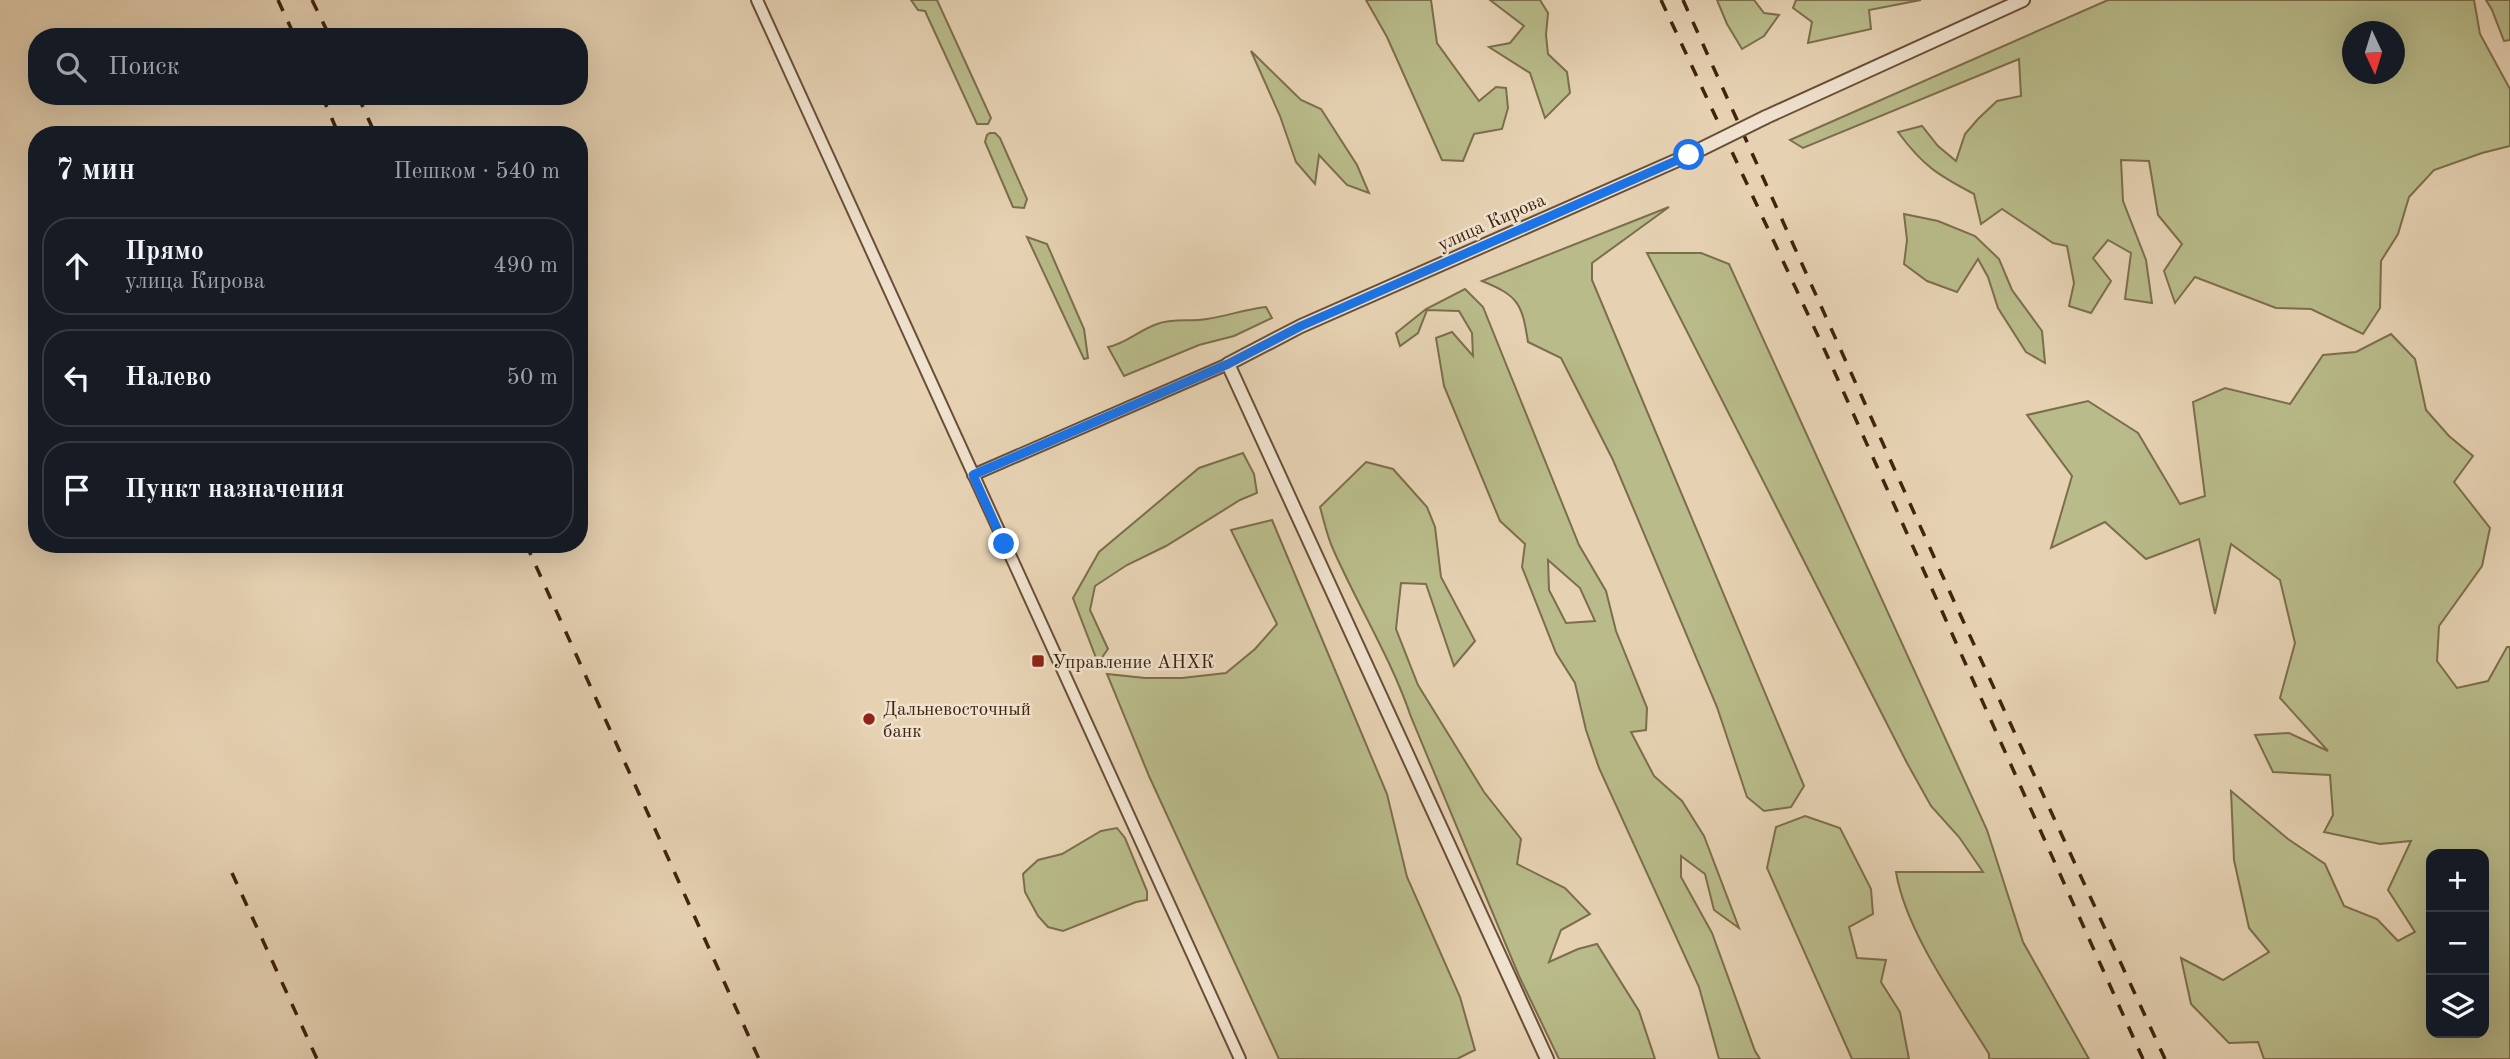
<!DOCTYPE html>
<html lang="ru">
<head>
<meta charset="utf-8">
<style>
	:root { --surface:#171b24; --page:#20242c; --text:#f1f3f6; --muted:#9ea1a6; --line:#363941 }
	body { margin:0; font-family:"Old Standard TT",serif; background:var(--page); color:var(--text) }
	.controls { position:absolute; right:21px; bottom:21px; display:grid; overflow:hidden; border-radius:14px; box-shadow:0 7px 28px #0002 }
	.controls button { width:63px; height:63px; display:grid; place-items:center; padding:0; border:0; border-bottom:2px solid var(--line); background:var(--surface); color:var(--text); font:35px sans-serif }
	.compass { position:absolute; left:2342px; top:21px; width:63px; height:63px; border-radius:50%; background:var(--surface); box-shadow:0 7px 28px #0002; rotate:176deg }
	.stop { position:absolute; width:21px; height:21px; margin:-16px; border:5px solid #1a73e8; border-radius:50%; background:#fff }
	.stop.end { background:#1a73e8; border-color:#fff; box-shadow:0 2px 7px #0008 }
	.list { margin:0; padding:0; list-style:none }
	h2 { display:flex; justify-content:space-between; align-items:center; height:91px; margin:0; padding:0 28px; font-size:30px }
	h2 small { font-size:23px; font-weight:400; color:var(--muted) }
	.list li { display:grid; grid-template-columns:46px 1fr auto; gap:21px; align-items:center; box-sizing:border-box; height:98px; margin:0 14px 14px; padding:0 14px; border:2px solid var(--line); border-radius:28px }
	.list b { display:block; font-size:26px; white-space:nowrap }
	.list p { margin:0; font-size:23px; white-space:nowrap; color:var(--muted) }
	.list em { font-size:23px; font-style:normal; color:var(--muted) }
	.icon { flex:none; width:38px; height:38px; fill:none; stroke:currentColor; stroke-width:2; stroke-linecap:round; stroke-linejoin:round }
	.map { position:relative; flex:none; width:2510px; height:1059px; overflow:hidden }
	.search { position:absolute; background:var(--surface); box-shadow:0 7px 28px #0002; left:28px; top:28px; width:560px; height:77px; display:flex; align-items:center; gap:18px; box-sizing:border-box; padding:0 24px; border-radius:28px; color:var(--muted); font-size:26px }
	.panel { position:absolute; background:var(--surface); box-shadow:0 7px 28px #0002; left:28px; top:126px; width:560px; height:427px; border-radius:28px }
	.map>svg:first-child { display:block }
	.green { fill:#b9bb8a; stroke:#7c6e4c; stroke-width:2; fill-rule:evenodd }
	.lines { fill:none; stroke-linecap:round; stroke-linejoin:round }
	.minor-casing { stroke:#6a4e37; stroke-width:14 }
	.tertiary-casing { stroke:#6a4e37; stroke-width:16 }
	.minor { stroke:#efe2ce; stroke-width:10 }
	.tertiary { stroke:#efe2ce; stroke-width:12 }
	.rail { stroke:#40220e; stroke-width:3.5; stroke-dasharray:12 12; stroke-linecap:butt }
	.tertiary-bridge-casing { stroke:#6a4e37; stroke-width:16; stroke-linecap:butt }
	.tertiary-bridge { stroke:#efe2ce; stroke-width:12 }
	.route { stroke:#1a73e8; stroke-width:9 }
	.poi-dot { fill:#8f2418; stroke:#efe2ce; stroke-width:2.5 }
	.labels { text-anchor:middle; stroke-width:5; stroke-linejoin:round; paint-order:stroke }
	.street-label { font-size:19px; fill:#40220e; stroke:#efe2ce }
	.poi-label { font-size:19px; fill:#40220e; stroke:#efe2ce; text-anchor:start }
</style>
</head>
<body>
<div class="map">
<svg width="2510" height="1059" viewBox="0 0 2510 1059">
	<rect width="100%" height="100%" fill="#e6d2b3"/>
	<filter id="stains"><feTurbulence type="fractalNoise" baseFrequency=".00286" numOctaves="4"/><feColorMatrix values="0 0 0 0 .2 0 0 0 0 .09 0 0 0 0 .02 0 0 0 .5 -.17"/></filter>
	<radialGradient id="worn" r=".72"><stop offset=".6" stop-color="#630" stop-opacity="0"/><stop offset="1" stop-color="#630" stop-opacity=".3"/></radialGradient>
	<g class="green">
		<polygon points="911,0 937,0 991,118 988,124 977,124 925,11 918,10"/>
		<polygon points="1366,0 1431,0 1437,43 1479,101 1496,87 1506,88 1508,108 1502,129 1474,134 1463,161 1442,160 1387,37"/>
		<polygon points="1490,0 1540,0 1548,13 1546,35 1548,54 1567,72 1570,93 1545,118 1530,73 1489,47 1510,43 1524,26"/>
		<polygon points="1717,0 1754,0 1764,13 1779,15 1764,36 1742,49 1727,24"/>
		<polygon points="1796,0 1921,0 1869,10 1871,29 1808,43 1812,22 1793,8"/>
		<path d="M 2108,0 L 2474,0 L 2480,34 L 2510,89 L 2510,146 L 2482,153 L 2434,170 L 2409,197 L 2398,234 L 2381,261 L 2380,308 L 2363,334 L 2311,309 L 2276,308 L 2195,277 L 2175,303 L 2164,271 L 2182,244 L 2158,215 L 2149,161 L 2121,160 L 2123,201 L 2146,260 L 2152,303 L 2125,299 L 2131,253 L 2108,240 L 2093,258 L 2111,281 L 2091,313 L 2069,306 L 2074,283 L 2067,246 L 2053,243 L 2002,209 L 1981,224 L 1974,194 C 1938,175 1923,166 1898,132 L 1922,126 L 1938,146 L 1956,161 L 1965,134 L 1978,119 L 1997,101 L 2021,96 L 2019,59 L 1803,148 L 1790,140 ZM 2352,32 L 2394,32 L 2394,74 L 2352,74 Z"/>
		<polygon points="2486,0 2510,0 2510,40 2504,41 2492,10"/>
		<polygon points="1251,51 1301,100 1321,109 1357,165 1369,193 1347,185 1319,155 1315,184 1296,162 1280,116"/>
		<polygon points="990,133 995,133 1000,138 1027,199 1024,208 1013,207 985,142 987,135"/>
		<path d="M 1669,207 L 1592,263 L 1592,280 L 1804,786 L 1791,807 L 1764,811 L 1747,797 L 1717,707 L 1613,460 L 1561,358 L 1528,342 C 1522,304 1519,296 1482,281 Z"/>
		<polygon points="1904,214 1938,221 1975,236 1999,259 2012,290 2042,331 2045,363 2026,352 1998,308 1988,277 1978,259 1957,292 1927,281 1904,264 1907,240"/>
		<polygon points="1027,237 1047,244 1084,329 1088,358 1084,359"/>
		<path d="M 1647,253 L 1701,253 L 1729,264 L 1987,830 L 2023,942 L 2089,1059 L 1989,1059 L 1989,1054 C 1957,1002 1906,932 1896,872 L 1983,872 L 1959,837 L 1931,806 L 1907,763 Z"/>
		<path d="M 1465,289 L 1483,307 L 1579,545 L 1606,591 L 1616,631 L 1647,708 L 1646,730 L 1631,732 L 1654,776 L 1682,801 L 1704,836 L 1739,928 L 1714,910 L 1705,874 L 1681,856 L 1681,877 L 1712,933 L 1755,1051 L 1760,1059 L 1719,1059 L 1699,987 L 1599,768 L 1586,730 L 1575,683 L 1556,653 L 1522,567 L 1525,544 L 1500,521 L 1444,386 L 1436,338 L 1452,332 L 1473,356 L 1472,333 L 1459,311 L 1427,310 L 1418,333 L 1400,346 L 1396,333 L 1426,309 ZM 1548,560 L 1580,588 L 1595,621 L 1566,623 L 1549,590 Z"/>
		<path d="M 1266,307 L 1272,318 L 1234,336 L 1199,345 L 1124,376 L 1108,347 C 1126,344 1139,330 1157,324 C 1172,318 1191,322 1207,319 C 1227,316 1246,309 1266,307 Z"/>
		<path d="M 2391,334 L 2415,359 L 2426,410 L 2449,436 L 2473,456 L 2454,482 L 2490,528 L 2482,566 L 2439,626 L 2437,661 L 2457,688 L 2488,681 L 2507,647 L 2510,647 L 2510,1059 L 2264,1059 L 2258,1042 L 2229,1043 L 2191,1004 L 2181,958 L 2223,980 L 2269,952 L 2249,928 L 2234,860 L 2231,791 L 2288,839 L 2325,864 L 2344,906 L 2377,919 L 2398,941 L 2415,932 L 2388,890 L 2411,841 L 2380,844 L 2324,832 L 2333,815 L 2330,775 L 2273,772 L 2255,735 L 2289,733 L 2328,751 L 2280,698 L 2295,643 L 2280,580 L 2231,544 L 2215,614 L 2199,539 L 2146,559 L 2105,522 L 2051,548 L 2072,476 L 2027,415 L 2088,401 L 2138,433 L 2180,504 L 2205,496 L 2193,402 L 2225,388 L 2290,404 L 2323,355 L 2356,352 ZM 2431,854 L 2484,854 L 2484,1033 L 2431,1033 Z"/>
		<polygon points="1243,453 1254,474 1257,493 1240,500 1166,546 1127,565 1095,586 1090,610 1108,649 1098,663 1073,598 1099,552 1199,468"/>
		<path d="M 1366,462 L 1393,469 L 1427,507 L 1435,527 L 1441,577 L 1475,641 L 1454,666 L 1426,584 L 1401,583 L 1396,629 L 1418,685 L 1484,792 L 1521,839 L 1517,864 L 1565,888 L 1590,914 L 1561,930 L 1549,962 L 1578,949 L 1597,944 L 1639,1011 L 1655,1059 L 1559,1059 L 1519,976 L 1411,717 C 1391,658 1358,606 1333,549 C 1327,536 1324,521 1320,507 Z"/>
		<polygon points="1272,520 1387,794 1407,877 1460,997 1475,1050 1457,1059 1279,1059 1149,776 1107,674 1145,678 1182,678 1226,673 1255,649 1277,624 1231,530"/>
		<polygon points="1805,816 1840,828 1871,889 1873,914 1849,927 1857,958 1886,960 1881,982 1900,1012 1909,1059 1852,1059 1767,868 1776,827"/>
		<polygon points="1117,828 1125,838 1147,891 1147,900 1136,902 1063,931 1048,927 1038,916 1025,892 1023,874 1038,860 1062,854 1101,831"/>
	</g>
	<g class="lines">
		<defs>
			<g id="minor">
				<polyline points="757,0 1240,1059"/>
				<polyline points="973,475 1228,364"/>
			</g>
			<g id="tertiary">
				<polyline points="1766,117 2023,0"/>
				<polyline points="1547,1059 1228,364 1301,326 1689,155"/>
			</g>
		</defs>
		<use href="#minor" class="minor-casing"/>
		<use href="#tertiary" class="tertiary-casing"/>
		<use href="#minor" class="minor"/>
		<use href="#tertiary" class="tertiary"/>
		<g class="rail">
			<polyline points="278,0 295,37"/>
			<polyline points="312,0 330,37"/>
			<polyline points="1661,0 1826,353 2143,1059"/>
			<polyline points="1683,0 1953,599 2165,1059"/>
			<polyline points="322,96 339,135"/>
			<polyline points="358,96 372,127"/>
			<polyline points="526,544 759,1059"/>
			<polyline points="232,873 317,1059"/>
		</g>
		<defs>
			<polyline id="tertiary-bridge" points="1689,155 1766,117"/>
		</defs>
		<use href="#tertiary-bridge" class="tertiary-bridge-casing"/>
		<use href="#tertiary-bridge" class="tertiary-bridge"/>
	</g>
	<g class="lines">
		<polyline class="route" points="1004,544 973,475 1228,364 1301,326 1689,155"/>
	</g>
	<g class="poi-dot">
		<rect x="1031" y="654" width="14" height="14" rx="3.5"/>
		<circle cx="869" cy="719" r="7"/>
	</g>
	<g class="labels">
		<g class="street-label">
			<text transform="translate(1491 221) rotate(-24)" y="7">улица Кирова</text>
		</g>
		<g class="poi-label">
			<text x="1052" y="668">Управление АНХК</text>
			<text x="883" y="715">Дальневосточный<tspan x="883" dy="22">банк</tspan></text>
		</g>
	</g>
	<rect width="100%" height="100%" filter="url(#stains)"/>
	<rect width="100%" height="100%" fill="url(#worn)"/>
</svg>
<div class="controls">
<button>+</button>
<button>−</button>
<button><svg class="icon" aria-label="layers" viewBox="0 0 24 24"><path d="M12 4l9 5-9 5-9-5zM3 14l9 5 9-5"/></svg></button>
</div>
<svg class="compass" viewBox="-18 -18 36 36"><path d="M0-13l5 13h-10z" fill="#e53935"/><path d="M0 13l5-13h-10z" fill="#9ea1a6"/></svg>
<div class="stop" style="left:1689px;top:155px"></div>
<div class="stop end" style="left:1004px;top:544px"></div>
<div class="search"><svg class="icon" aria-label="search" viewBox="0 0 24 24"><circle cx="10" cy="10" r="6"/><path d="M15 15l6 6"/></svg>Поиск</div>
<section class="panel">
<h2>7 мин<small>Пешком · 540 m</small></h2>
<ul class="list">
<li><svg class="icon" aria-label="ahead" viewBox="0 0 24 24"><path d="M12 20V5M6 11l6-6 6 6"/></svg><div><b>Прямо</b><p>улица Кирова</p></div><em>490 m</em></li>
<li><svg class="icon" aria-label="left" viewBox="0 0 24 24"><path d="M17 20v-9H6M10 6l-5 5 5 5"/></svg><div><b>Налево</b></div><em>50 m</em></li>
<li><svg class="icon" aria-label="arrive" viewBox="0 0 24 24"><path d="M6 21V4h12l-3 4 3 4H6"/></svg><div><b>Пункт назначения</b></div></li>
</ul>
</section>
</div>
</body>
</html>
